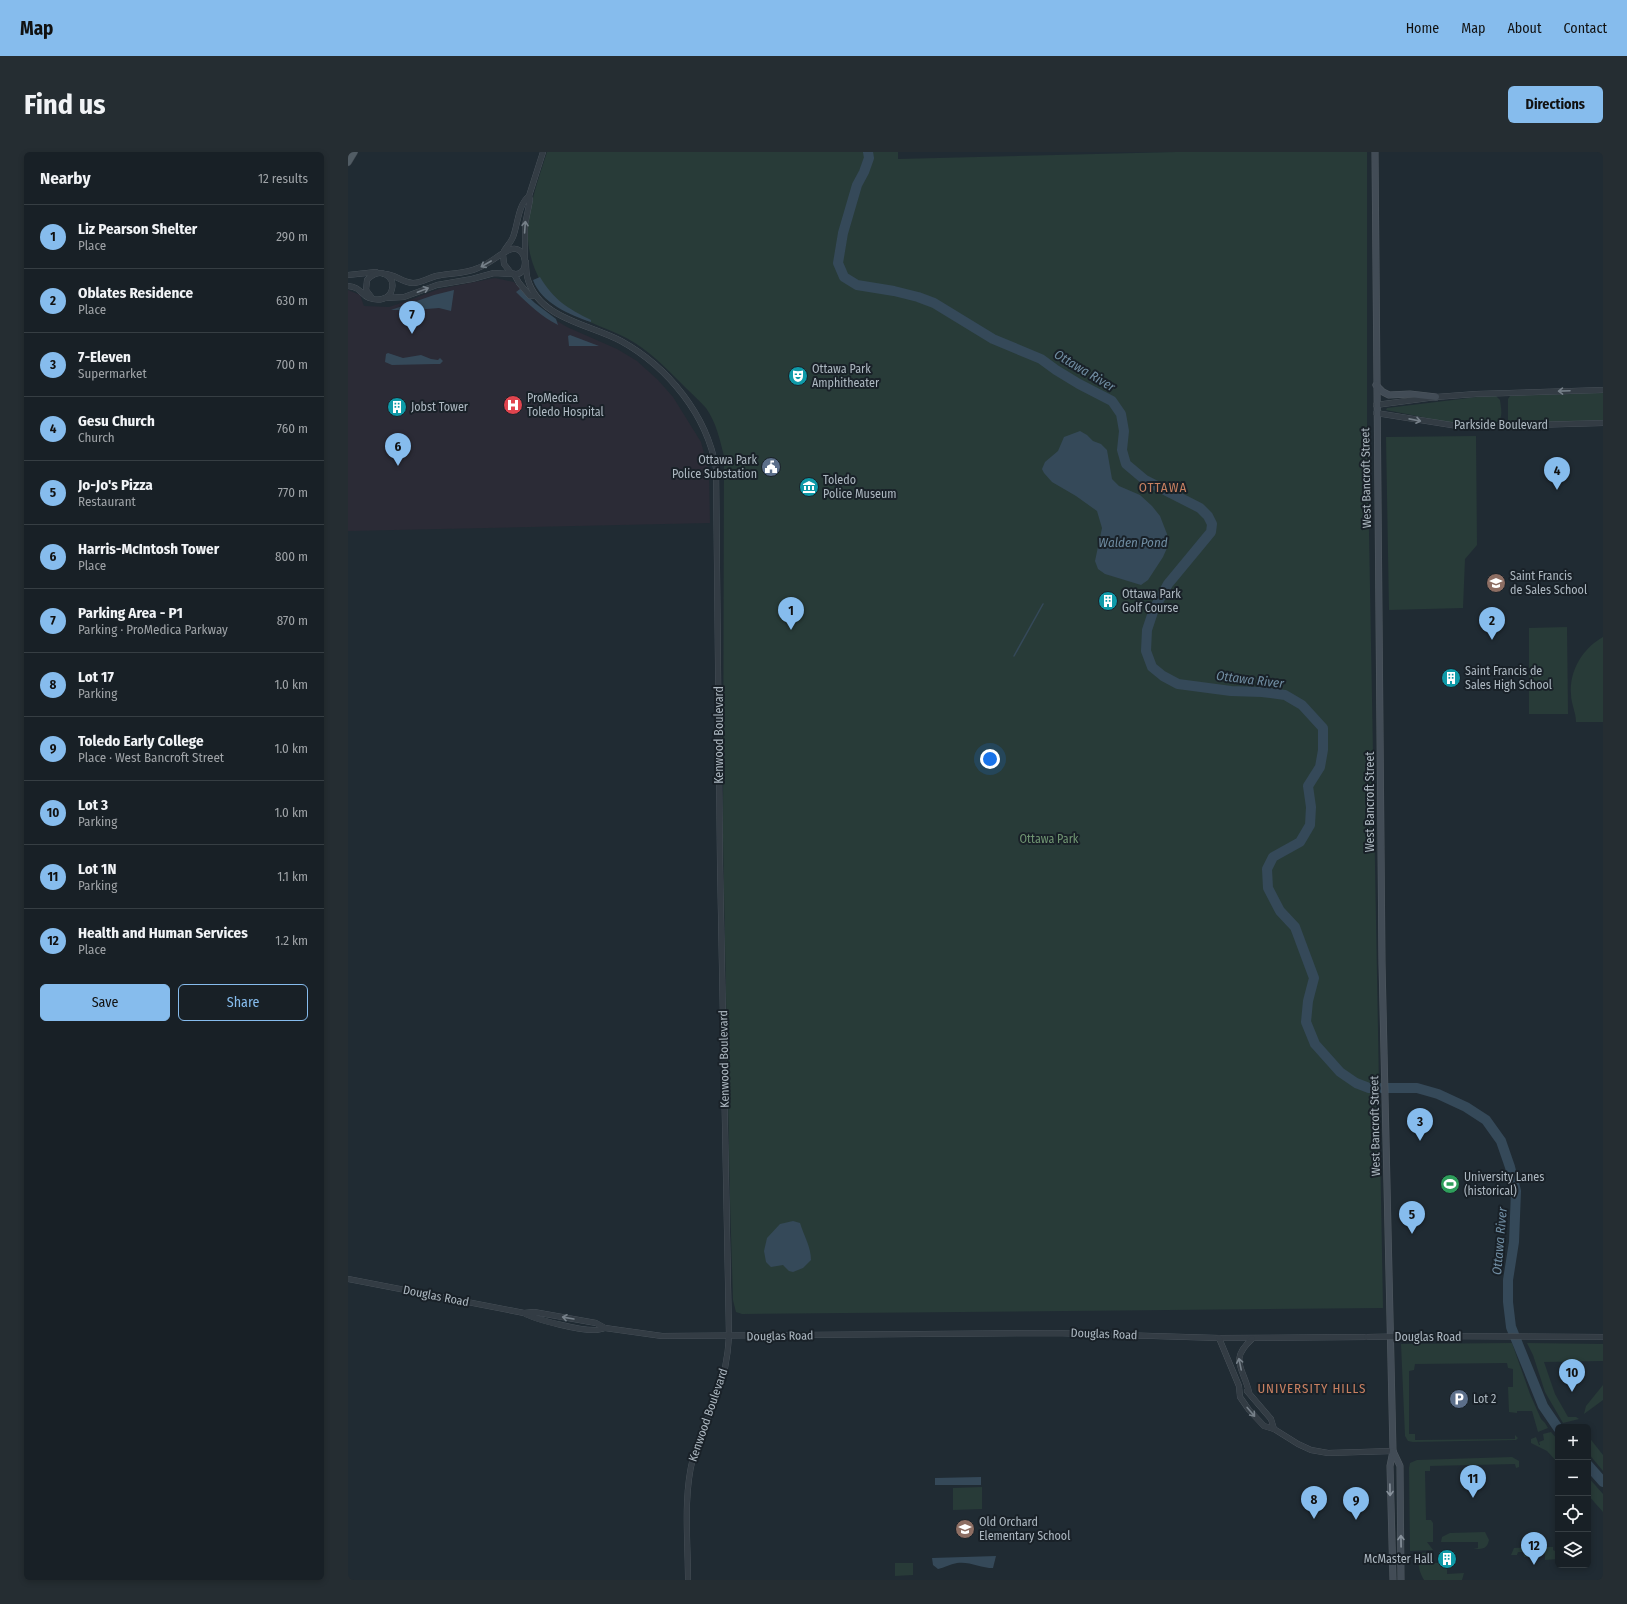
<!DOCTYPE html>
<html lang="en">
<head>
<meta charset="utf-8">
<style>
	:root { --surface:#182026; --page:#252d32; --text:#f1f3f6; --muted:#9fa3a7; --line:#363e43; --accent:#86bced }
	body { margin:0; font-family:"Fira Sans Condensed",sans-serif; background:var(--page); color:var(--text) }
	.controls { position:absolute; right:12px; bottom:12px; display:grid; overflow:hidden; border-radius:6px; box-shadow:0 2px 6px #0003 }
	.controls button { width:36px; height:36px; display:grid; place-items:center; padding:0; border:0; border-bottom:1px solid var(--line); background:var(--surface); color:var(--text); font:20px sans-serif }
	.you { position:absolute; left:642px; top:607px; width:14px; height:14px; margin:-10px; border:3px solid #fff; border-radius:50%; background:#1a73e8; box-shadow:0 0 0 6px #1a73e833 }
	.badge { display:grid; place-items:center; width:26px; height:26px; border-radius:50%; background:var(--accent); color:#111; font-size:13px; font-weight:700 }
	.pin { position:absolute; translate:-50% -33px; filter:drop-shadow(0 1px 2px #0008) }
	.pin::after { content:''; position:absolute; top:21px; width:14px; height:12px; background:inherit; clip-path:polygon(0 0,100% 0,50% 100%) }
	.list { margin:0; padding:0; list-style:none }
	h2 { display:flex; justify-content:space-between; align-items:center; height:52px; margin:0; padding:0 16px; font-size:17px }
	h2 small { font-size:13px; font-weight:400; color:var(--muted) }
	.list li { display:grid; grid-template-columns:26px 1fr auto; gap:12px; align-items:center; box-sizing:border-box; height:64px; padding:0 16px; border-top:1px solid var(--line) }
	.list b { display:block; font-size:15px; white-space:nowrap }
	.list p { margin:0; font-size:13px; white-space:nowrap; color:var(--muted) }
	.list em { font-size:13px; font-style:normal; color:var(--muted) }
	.actions { display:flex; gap:8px; padding:12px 16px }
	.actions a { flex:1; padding:9px 0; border:1px solid var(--accent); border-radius:6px; text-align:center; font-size:14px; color:var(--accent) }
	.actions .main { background:var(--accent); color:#111 }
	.icon { flex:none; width:22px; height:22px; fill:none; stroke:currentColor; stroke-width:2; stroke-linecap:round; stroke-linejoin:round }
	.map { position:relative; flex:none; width:1255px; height:1428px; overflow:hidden; border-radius:6px }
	header { display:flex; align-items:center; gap:24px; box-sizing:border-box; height:56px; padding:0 20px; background:var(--accent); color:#111 }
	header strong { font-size:19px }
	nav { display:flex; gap:22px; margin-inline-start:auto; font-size:14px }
	.intro { display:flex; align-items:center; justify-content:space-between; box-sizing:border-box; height:96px; padding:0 24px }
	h1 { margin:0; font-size:28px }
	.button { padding:10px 18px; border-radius:6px; background:var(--accent); color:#111; font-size:14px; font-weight:700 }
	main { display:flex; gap:24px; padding:0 24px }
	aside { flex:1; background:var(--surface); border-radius:6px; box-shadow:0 2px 6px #0003 }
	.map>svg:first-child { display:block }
	.medical { fill:#2b2b36 }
	.green { fill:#283b38 }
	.water { fill:#354959 }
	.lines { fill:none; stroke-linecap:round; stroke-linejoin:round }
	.stream { stroke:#354959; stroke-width:1.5 }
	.river { stroke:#354959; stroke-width:10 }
	.tertiary-casing { stroke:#515a62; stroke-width:6 }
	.secondary-casing { stroke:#515a62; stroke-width:7 }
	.primary-casing { stroke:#3d454d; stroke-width:8 }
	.tertiary { stroke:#333c44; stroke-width:5.5 }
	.secondary { stroke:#424c56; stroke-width:6 }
	.primary { stroke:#515c64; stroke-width:7 }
	.tertiary-bridge-casing { stroke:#515a62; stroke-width:6; stroke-linecap:butt }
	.tertiary-bridge { stroke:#333c44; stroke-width:5.5 }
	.oneway { stroke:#768089 }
	.oneway2 { stroke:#88929c }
	.labels { text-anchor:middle; stroke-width:4; stroke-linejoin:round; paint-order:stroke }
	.poi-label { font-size:12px; fill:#adb8c1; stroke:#192128; text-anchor:start }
	.street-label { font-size:12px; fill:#adb8c1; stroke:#192128 }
	.park-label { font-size:12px; fill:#709572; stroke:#192128 }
	.water-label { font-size:13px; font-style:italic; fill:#708da2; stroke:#192128 }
	.neighbourhood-label { font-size:13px; letter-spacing:1px; fill:#c88061; stroke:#192128 }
</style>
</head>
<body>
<header>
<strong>Map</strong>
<nav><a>Home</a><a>Map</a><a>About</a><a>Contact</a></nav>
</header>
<div class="intro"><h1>Find us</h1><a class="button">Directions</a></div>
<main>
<aside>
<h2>Nearby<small>12 results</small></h2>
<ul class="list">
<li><span class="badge">1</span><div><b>Liz Pearson Shelter</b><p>Place</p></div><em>290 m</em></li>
<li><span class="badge">2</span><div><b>Oblates Residence</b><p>Place</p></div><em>630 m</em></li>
<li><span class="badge">3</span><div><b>7-Eleven</b><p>Supermarket</p></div><em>700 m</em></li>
<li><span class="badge">4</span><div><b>Gesu Church</b><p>Church</p></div><em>760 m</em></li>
<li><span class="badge">5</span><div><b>Jo-Jo's Pizza</b><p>Restaurant</p></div><em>770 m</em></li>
<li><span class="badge">6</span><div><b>Harris-McIntosh Tower</b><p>Place</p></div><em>800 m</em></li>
<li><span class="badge">7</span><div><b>Parking Area - P1</b><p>Parking · ProMedica Parkway</p></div><em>870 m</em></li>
<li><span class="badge">8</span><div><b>Lot 17</b><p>Parking</p></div><em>1.0 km</em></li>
<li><span class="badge">9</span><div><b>Toledo Early College</b><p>Place · West Bancroft Street</p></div><em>1.0 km</em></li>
<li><span class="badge">10</span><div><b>Lot 3</b><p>Parking</p></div><em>1.0 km</em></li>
<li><span class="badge">11</span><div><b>Lot 1N</b><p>Parking</p></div><em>1.1 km</em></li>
<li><span class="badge">12</span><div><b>Health and Human Services</b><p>Place</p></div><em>1.2 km</em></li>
</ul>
<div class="actions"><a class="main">Save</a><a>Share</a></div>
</aside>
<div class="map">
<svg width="1255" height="1428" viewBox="0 0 1255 1428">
	<rect width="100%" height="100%" fill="#202b33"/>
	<polygon class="medical" points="147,126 166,130 196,161 219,175 269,197 289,209 310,228 325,245 353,290 361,320 362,371 0,379 0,138 12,143 16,154 41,155 59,149 91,137"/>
	<g class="green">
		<path d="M 199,0 L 550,0 L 550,7 L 828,0 L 1019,0 L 1019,270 L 1035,1156 L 394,1162 L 388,1160 L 385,1148 L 382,1048 L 375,686 L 376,304 C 372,288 368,270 358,256 C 352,249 345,243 339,237 C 322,220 307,204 287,191 C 265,177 237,171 216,156 C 192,138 178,106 180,76 C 181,53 192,22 199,0 Z"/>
		<polygon points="1255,241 1255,268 1166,271 1160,268 1160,247 1162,244"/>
		<path d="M 1148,244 L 1152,248 C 1153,256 1156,267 1148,271 L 1105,271 L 1038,258 L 1039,256 L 1129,245 Z"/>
		<polygon points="1128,284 1129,393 1117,407 1115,456 1041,458 1038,285"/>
		<polygon points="1219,475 1220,562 1181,562 1181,476"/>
		<path d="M 1255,485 L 1255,570 L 1228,570 C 1228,560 1223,552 1223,542 C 1221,519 1235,496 1255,485 Z"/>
		<polygon points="1164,1191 1182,1242 1193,1267 1197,1271 1200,1276 1190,1280 1184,1259 1169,1259 1169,1261 1161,1260 1160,1235 1165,1235 1165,1217 1160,1216 1159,1211 1067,1212 1066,1218 1061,1219 1061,1282 1067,1282 1067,1288 1167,1287 1167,1283 1170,1286 1168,1288 1065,1290 1060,1289 1057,1284 1053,1192"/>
		<polygon points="1179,1191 1255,1192 1255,1209 1196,1210 1207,1242 1220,1265 1228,1265 1231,1267 1215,1271 1197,1240 1185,1203"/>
		<polygon points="1255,1233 1255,1248 1236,1262 1238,1254"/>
		<polygon points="1203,1280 1210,1288 1210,1311 1199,1299 1183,1291 1183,1287 1188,1285 1191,1293 1192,1293 1191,1290 1196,1288 1195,1282"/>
		<polygon points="1240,1284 1255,1303 1255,1319 1240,1301"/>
		<polygon points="1164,1305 1171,1309 1171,1315 1168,1316 1167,1312 1082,1314 1082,1319 1077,1319 1078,1368 1083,1368 1085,1371 1085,1390 1079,1390 1085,1398 1062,1399 1061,1316 1062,1311 1069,1308"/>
		<polygon points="1240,1325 1255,1342 1255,1360 1240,1343"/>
		<polygon points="634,1335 634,1357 605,1358 605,1336"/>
		<path d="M 1137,1380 L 1141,1388 C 1139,1398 1133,1397 1125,1397 L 1130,1396 L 1130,1390 L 1093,1390 L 1094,1385 L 1102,1381 Z"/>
		<polygon points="1189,1395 1190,1402 1182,1402 1181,1405 1176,1405 1175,1400 1170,1400 1169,1403 1163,1403 1166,1396"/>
		<polygon points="1191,1395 1205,1395 1205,1398 1207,1399 1207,1402 1210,1407 1197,1408 1197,1402 1191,1402"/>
		<path d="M 1085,1400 L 1085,1403 L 1080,1403 L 1080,1411 L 1099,1411 L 1099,1422 L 1116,1421 L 1114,1428 L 1076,1428 C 1071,1419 1068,1410 1074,1401 Z"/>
		<polygon points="547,1411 565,1411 565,1423 547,1424"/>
	</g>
	<g class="water">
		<path d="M 192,125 C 206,148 219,156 243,168 L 243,170 C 222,163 193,151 185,128 Z"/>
		<path d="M 172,137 L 187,151 L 208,167 L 210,173 C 194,165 180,152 168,140 Z"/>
		<polygon points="106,138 103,159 91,156 66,158 43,158 86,143"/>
		<polygon points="222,183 251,194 221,194 220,184"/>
		<polygon points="40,201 55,206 73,203 83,207 90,208 92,206 95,209 92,212 87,212 44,213 37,210 38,202"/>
		<polygon points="732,279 739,283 745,289 753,292 759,298 764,327 771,334 792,343 804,354 812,364 819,382 819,396 815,405 800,428 793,433 757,422 750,417 747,409 754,376 749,359 728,344 704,330 696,321 694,317 697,310 710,299 716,285"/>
		<path d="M 445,1069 L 452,1071 C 456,1084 463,1095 463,1108 L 455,1116 L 445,1120 L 441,1119 L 435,1113 L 423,1115 L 418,1110 L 416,1099 L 419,1086 L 432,1072 Z"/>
		<polygon points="633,1325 633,1333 587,1333 587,1326"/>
		<path d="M 648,1404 L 645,1416 C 633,1416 621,1409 609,1411 C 602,1412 596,1416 590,1417 L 585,1413 L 584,1406 Z"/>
	</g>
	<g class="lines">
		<polyline class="stream" points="666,504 695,452"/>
		<g class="river">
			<polyline points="520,0 521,6 516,20 509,33 495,81 490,111 496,125 509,133 546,139 570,145 586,151 645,187 693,207 708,218 731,232 764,249 773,262 776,279 774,298 778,312 797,328 852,356 860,364 864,372 863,380 820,432 806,457 799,478 798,499 804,515 815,524 830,532 883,539 914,540 937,543 954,553 975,576 975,598 972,615 960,634 963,655 962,673 952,690 925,705 919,717 920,736 932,759 947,775 966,826 960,849 958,870 967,892 992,920 1008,931 1021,936 1069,936 1090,942 1118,955 1138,968 1153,989 1162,1015 1168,1039 1166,1090 1160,1128 1160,1150 1163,1175 1195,1254 1210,1276"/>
			<polyline points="1240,1313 1255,1330"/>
		</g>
		<defs>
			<g id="tertiary">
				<path d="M 156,99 C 159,94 163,90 165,85 C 170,72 170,53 181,44"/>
				<polyline points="177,106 177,73 182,48 181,44 195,0"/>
				<path d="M 178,110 C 178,115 178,122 180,128 C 192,167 241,172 273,189 C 320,215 359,263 368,316 L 372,711 L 381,1184 C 380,1204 376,1225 369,1244 C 361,1265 350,1284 345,1306 C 335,1344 340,1389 340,1428"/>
				<path d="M 36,122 C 46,121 54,131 65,131 C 73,131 80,126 88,124 C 102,121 117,122 130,116 C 141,112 149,104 159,99 C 180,87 184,129 163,121 L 156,112 L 155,102"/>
				<polyline points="166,122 171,131 182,144 187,144"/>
				<polyline points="0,123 28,120"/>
				<path d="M 0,134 C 13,135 13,143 21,146 C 30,149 42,148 44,137 C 45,133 44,128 41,125 C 34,118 25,121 19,128 L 18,138 L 24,146"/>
				<polyline points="37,146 56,145 89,133 124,127 146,121 164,122"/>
				<polyline points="1028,253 1088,245 1128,242 1255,238"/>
				<polyline points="1028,261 1116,275 1255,271"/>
				<path d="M 0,1127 L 176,1161 C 188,1168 234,1179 248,1178 C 251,1178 254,1177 257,1176"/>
				<polyline points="176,1161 186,1160 248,1171 257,1176 314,1184 706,1181 871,1186 1019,1185"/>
				<polyline points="1071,1184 1255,1185"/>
				<polyline points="871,1186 891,1234 892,1245 901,1258 916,1274 926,1277 950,1292 963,1298 980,1301 1045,1299"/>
				<polyline points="899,1239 923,1267 926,1277"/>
				<path d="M 901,1240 C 895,1215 881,1208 904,1187"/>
			</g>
			<g id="secondary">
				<polyline points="1027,0 1034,811 1045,1299 1042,1314 1045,1428"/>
				<polyline points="1028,233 1035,240 1041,243 1062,242 1088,245"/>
				<polyline points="1045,1299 1052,1314 1053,1428"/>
			</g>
			<polyline id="primary" points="0,10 6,0"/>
		</defs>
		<use href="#tertiary" class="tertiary-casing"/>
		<use href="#secondary" class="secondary-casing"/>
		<use href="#primary" class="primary-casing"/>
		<use href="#tertiary" class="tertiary"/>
		<use href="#secondary" class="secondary"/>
		<use href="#primary" class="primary"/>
		<defs>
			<polyline id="tertiary-bridge" points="1019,1185 1071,1184"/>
		</defs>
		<use href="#tertiary-bridge" class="tertiary-bridge-casing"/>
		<use href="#tertiary-bridge" class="tertiary-bridge"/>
	</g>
	<defs><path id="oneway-shaft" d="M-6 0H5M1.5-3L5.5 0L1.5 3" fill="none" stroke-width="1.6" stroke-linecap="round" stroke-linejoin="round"/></defs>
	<g class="oneway">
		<use href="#oneway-shaft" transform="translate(177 75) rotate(-86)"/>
		<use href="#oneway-shaft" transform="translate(138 112) rotate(150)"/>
		<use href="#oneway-shaft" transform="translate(75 138) rotate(-21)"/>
		<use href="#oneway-shaft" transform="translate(1216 239) rotate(178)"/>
		<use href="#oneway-shaft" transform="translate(1067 268) rotate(11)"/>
		<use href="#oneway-shaft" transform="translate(220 1166) rotate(-170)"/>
		<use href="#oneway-shaft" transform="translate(892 1212) rotate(-102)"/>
		<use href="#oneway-shaft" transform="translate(903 1260) rotate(50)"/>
	</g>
	<g class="oneway2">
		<use href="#oneway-shaft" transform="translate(1042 1338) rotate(89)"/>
		<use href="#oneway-shaft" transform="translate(1053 1389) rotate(-91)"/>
	</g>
	<defs>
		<symbol id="theatre-disc" viewBox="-11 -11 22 22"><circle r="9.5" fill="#0f9aa8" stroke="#192128"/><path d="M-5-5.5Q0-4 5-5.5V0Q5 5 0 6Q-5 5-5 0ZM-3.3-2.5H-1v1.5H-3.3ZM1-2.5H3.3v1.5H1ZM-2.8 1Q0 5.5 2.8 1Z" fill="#fff"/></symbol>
		<symbol id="hospital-disc" viewBox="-11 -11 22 22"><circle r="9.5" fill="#e0444e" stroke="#192128"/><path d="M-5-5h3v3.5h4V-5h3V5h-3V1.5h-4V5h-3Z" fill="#fff"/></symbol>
		<symbol id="building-disc" viewBox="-11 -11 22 22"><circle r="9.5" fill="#0f9aa8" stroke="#192128"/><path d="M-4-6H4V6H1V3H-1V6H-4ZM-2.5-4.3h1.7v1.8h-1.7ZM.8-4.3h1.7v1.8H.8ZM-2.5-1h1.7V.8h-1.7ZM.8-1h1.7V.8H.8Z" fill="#fff"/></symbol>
		<symbol id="civic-disc" viewBox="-11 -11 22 22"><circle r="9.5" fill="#5c6f8a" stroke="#192128"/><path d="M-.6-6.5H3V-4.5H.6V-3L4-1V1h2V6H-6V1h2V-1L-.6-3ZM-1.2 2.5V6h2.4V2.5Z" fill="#fff"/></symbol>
		<symbol id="museum-disc" viewBox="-11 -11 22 22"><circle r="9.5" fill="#0f9aa8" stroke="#192128"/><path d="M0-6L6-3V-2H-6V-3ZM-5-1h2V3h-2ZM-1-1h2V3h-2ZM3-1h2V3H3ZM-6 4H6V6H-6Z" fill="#fff"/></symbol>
		<symbol id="school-disc" viewBox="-11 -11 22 22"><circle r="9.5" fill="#8d6e63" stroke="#192128"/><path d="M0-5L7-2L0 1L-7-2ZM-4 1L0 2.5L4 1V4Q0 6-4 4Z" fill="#fff"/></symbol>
		<symbol id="stadium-disc" viewBox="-11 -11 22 22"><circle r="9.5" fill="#2e9e5b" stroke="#192128"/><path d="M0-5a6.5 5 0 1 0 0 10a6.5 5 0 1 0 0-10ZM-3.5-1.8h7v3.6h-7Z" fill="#fff"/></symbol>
		<symbol id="parking-disc" viewBox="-11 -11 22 22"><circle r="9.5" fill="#5c6f8a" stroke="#192128"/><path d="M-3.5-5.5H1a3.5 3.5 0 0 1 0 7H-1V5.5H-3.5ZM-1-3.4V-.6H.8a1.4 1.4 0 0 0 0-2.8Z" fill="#fff"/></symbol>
	</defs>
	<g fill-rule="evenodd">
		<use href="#theatre-disc" x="439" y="213" width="22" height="22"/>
		<use href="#hospital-disc" x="154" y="242" width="22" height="22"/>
		<use href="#building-disc" x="38" y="244" width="22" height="22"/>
		<use href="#civic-disc" x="412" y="304" width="22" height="22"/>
		<use href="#museum-disc" x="450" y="324" width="22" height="22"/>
		<use href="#school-disc" x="1137" y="420" width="22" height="22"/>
		<use href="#building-disc" x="749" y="438" width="22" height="22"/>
		<use href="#building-disc" x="1092" y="515" width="22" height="22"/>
		<use href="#stadium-disc" x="1091" y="1021" width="22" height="22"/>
		<use href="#parking-disc" x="1100" y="1236" width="22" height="22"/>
		<use href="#school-disc" x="606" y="1366" width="22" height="22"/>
		<use href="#building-disc" x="1088" y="1396" width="22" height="22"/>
	</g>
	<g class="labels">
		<g class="poi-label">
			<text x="464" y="221">Ottawa Park<tspan x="464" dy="14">Amphitheater</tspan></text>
			<text x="179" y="250">ProMedica<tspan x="179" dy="14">Toledo Hospital</tspan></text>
			<text x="63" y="259">Jobst Tower</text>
			<text x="409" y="312" text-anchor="end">Ottawa Park<tspan x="409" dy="14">Police Substation</tspan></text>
			<text x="475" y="332">Toledo<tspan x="475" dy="14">Police Museum</tspan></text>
			<text x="1162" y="428">Saint Francis<tspan x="1162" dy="14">de Sales School</tspan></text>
			<text x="774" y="446">Ottawa Park<tspan x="774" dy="14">Golf Course</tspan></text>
			<text x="1117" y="523">Saint Francis de<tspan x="1117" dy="14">Sales High School</tspan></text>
			<text x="1116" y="1029">University Lanes<tspan x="1116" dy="14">(historical)</tspan></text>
			<text x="1125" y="1251">Lot 2</text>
			<text x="631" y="1374">Old Orchard<tspan x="631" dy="14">Elementary School</tspan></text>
			<text x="1085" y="1411" text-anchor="end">McMaster Hall</text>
		</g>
		<g class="street-label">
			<text x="1153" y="277">Parkside Boulevard</text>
			<text transform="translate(1018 326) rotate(-91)" y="4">West Bancroft Street</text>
			<text transform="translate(371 583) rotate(-90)" y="4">Kenwood Boulevard</text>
			<text transform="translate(1022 650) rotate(-90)" y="4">West Bancroft Street</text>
			<text transform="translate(376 907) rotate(-91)" y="4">Kenwood Boulevard</text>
			<text transform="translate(1027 974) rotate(-91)" y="4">West Bancroft Street</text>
			<text transform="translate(88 1144) rotate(11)" y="4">Douglas Road</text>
			<text transform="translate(756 1182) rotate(2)" y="4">Douglas Road</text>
			<text transform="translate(432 1184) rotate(-1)" y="4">Douglas Road</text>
			<text x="1080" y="1189">Douglas Road</text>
			<text transform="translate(360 1263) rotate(-71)" y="4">Kenwood Boulevard</text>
		</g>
		<g class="park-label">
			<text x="701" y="691">Ottawa Park</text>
		</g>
		<g class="water-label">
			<text transform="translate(737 218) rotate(31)" y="5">Ottawa River</text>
			<text x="785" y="395">Walden Pond</text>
			<text transform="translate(902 527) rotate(7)" y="5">Ottawa River</text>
			<text transform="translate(1151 1089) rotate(-85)" y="5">Ottawa River</text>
		</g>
		<g class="neighbourhood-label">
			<text x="815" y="340">OTTAWA</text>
			<text x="964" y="1241">UNIVERSITY HILLS</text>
		</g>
	</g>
</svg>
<div class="controls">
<button>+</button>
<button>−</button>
<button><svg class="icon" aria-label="locate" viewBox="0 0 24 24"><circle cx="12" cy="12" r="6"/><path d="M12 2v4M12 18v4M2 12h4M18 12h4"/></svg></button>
<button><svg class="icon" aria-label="layers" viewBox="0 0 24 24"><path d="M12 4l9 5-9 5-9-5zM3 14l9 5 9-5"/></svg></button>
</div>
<div class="you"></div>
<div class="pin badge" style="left:443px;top:478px">1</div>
<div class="pin badge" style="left:1144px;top:488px">2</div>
<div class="pin badge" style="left:1072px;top:989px">3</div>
<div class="pin badge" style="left:1209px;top:338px">4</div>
<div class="pin badge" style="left:1064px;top:1082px">5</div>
<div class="pin badge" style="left:50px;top:314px">6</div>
<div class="pin badge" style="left:64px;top:182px">7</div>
<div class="pin badge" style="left:966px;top:1367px">8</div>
<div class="pin badge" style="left:1008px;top:1368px">9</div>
<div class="pin badge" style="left:1224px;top:1240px">10</div>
<div class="pin badge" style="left:1125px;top:1346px">11</div>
<div class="pin badge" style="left:1186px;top:1413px">12</div>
</div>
</main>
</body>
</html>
